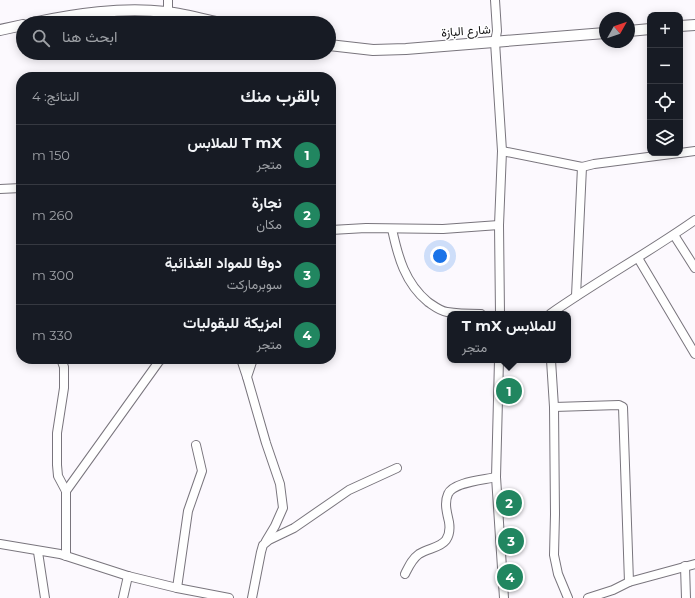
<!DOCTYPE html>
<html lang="ar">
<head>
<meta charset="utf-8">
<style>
	:root { --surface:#171b24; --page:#242831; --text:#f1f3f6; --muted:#9ea1a6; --line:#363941; --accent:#218660 }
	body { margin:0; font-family:Montserrat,Vazirmatn,sans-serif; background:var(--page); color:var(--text); direction:rtl }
	.controls { position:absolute; right:12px; top:12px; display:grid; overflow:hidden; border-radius:8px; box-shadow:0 2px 10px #0003 }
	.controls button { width:36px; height:36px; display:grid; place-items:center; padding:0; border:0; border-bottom:1px solid var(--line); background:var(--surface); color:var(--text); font:20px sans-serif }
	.compass { position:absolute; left:599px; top:12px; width:36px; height:36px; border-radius:50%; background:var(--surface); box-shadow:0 2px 10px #0003; rotate:50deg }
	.you { position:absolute; left:440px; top:256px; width:14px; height:14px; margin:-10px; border:3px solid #fff; border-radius:50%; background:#1a73e8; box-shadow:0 0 0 6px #1a73e833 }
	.badge { display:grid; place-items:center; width:26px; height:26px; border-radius:50%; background:var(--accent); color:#fff; font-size:13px; font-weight:700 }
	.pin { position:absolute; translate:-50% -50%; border:2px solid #fff; box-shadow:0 1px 4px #0006 }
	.popup { position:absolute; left:447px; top:311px; width:124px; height:52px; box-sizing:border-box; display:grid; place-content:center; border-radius:8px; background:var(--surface); filter:drop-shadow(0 1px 3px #0005); font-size:13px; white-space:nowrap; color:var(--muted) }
	.popup b { font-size:15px; color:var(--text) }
	.popup::after { content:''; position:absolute; left:50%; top:100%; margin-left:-8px; border:8px solid transparent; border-top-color:var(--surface) }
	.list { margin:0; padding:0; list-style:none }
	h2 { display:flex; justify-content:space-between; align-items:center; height:52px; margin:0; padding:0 16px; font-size:17px }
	h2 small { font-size:13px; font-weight:400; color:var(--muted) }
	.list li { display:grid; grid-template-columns:26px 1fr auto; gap:12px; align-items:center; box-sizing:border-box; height:60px; padding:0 16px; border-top:1px solid var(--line) }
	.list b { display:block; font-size:15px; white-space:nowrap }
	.list p { margin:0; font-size:13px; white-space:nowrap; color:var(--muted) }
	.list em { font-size:13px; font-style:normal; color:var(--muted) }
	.icon { flex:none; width:22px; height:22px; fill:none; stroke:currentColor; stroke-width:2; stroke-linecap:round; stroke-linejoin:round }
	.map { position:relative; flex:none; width:695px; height:598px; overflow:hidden; direction:ltr }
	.search { position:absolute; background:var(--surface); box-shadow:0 2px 10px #0003; left:16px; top:16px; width:320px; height:44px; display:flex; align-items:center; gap:10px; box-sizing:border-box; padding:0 14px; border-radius:22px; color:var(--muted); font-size:15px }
	.panel { position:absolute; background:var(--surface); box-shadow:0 2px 10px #0003; left:16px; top:72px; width:320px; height:292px; border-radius:16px; direction:rtl }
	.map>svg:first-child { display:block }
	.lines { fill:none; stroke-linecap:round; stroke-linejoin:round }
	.minor-casing { stroke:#79757d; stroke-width:10 }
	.major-casing { stroke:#79757d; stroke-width:12 }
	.minor { stroke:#fff; stroke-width:8 }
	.major { stroke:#fff; stroke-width:10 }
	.labels { text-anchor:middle; stroke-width:3; stroke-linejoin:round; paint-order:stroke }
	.street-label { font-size:12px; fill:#0e0d0f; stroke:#fff }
</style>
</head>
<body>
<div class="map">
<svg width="695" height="598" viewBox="0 0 695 598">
	<rect width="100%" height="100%" fill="#fcf9fe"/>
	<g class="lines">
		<defs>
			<g id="minor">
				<polyline points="168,0 168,12"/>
				<polyline points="495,0 497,31 495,42 502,151 499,225 500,314"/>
				<polyline points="502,151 582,167 594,164 679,153"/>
				<polyline points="680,153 695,151"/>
				<polyline points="0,189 21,188"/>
				<path d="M 392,229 C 398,257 405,283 428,302 C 434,306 440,311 447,312 C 458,314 470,314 481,314"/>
				<polyline points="331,230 366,228 443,229 499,225"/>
				<polyline points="674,235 695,268"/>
				<polyline points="638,258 695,354"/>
				<polyline points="576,296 582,167"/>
				<path d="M 550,314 C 597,281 648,253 695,220"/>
				<polyline points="61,359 64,367 64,388 57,433 57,465 58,476 66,491 66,556"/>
				<polyline points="241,359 247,377"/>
				<polyline points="253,359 247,377 266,443 280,484 283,508 275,526 266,541"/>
				<polyline points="499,360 496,477 504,598"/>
				<polyline points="551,360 554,407 555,514 554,555 558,574 568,598"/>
				<polyline points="554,407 619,405 623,407 629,582 613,590 588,598"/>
				<polyline points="66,491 160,360 164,359"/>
				<polyline points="0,544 60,554 128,576 177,588 229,598"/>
				<polyline points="38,552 45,598"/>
				<polyline points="685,566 686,598"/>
				<path d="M 405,574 C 409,566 412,559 419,554 C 428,548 440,548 446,540 C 450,534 450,528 449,522 C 447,513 444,503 448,494 C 453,482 484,480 496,477"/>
				<polyline points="629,582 695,564"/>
				<polyline points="177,588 188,511 202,471 196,445"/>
				<polyline points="123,598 128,576"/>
				<polyline points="252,598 261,552 263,545 269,540 294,528 349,490 397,468"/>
			</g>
			<g id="major">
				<path d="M 32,23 C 75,14 121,7 166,12 C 184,14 202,19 220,23"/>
				<polyline points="680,26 695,25"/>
				<polyline points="0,30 23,25"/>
				<polyline points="629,31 650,29"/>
				<polyline points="329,45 373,50 406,49 605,33"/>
			</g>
		</defs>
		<use href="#minor" class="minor-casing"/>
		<use href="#major" class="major-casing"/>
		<use href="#minor" class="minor"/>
		<use href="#major" class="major"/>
	</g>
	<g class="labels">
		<g class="street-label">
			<text transform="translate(466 31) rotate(-4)" y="4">شارع البازة</text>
		</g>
	</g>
</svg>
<div class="controls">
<button>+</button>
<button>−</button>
<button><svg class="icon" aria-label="locate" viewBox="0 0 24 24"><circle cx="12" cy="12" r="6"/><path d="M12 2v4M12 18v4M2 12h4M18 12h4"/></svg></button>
<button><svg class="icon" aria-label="layers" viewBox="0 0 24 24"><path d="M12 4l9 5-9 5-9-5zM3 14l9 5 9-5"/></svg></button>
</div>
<svg class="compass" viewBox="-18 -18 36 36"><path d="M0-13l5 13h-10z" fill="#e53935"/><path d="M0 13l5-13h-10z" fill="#9ea1a6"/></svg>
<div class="you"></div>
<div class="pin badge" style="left:509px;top:391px">1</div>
<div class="popup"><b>T mX للملابس</b>متجر</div>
<div class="pin badge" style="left:509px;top:503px">2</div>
<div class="pin badge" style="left:511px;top:541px">3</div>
<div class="pin badge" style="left:510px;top:577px">4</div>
<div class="search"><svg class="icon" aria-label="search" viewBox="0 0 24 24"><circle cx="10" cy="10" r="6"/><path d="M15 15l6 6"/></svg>ابحث هنا</div>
<section class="panel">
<h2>بالقرب منك<small>النتائج: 4</small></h2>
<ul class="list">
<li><span class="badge">1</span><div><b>T mX للملابس</b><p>متجر</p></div><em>150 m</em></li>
<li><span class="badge">2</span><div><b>نجارة</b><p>مكان</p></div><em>260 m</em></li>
<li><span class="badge">3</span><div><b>دوفا للمواد الغذائية</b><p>سوبرماركت</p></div><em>300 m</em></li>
<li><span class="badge">4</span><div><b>امزيكة للبقوليات</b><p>متجر</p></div><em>330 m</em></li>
</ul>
</section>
</div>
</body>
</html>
